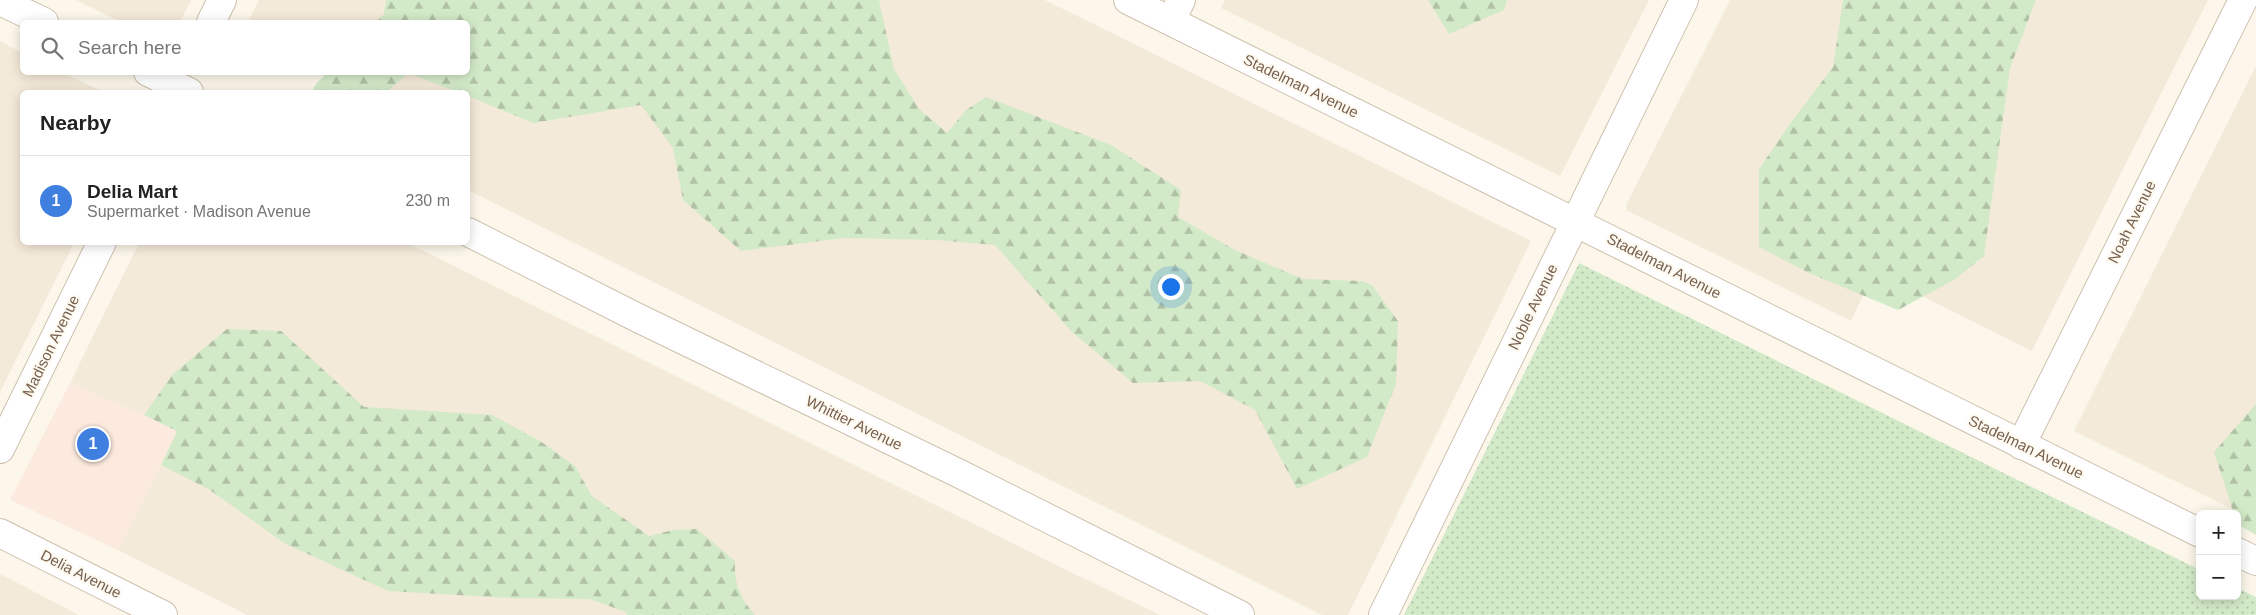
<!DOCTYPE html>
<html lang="en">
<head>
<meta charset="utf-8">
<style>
	:root { --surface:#fff; --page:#f2f2f2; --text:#222; --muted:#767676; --line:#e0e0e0; --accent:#1a73e8 }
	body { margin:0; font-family:Arial,sans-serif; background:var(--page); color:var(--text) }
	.controls { position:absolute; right:15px; bottom:15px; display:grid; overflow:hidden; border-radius:8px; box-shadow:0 2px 12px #0003 }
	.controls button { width:45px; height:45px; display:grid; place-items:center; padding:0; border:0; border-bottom:1px solid var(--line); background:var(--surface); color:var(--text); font:25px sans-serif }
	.you { position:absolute; left:1170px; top:286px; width:18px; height:18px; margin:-12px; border:4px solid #fff; border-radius:50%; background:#1a73e8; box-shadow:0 0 0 8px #1a73e833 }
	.badge { display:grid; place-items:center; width:32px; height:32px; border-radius:50%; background:var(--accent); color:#fff; font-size:16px; font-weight:700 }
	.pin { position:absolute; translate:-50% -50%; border:2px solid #fff; box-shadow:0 1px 5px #0006 }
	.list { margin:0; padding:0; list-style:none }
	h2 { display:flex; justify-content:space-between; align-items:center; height:65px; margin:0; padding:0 20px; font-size:21px }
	h2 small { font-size:16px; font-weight:400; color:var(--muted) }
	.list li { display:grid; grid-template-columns:32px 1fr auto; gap:15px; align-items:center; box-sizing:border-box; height:90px; padding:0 20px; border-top:1px solid var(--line) }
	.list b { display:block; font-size:19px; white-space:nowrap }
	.list p { margin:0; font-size:16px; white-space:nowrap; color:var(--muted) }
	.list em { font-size:16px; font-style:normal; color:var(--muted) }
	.icon { flex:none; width:28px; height:28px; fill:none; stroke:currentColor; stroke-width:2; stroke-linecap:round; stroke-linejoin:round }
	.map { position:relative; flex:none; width:2256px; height:615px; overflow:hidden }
	.search { position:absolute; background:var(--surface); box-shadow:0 2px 12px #0003; left:20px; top:20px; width:450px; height:55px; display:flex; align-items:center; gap:12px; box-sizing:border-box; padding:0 18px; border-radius:8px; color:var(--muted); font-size:19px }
	.panel { position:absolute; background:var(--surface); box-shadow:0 2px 12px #0003; left:20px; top:90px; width:450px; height:155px; border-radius:8px }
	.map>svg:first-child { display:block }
	.residential { fill:#f4ead9 }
	.commercial { fill:#fceadf }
	.grass { fill:url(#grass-dots) }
	.forest { fill:url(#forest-firs) }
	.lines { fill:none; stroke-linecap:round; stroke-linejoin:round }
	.minor-casing { stroke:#cec0b0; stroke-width:30 }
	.minor { stroke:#fff; stroke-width:28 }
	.labels { text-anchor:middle; stroke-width:4.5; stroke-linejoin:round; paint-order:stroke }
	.street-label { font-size:15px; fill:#77604e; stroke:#fefaf1 }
</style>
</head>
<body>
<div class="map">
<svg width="2256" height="615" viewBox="0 0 2256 615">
	<defs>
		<pattern id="grass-dots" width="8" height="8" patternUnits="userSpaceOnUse" patternTransform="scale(1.25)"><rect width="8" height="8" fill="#d3eac8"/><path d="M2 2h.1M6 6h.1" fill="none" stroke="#b0c1a5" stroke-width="1.8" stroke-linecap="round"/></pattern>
		<pattern id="forest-firs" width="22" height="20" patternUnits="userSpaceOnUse" patternTransform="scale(1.25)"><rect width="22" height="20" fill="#d3eac8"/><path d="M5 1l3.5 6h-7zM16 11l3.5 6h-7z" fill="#b0c1a5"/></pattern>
	</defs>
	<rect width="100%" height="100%" fill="#fcf7ea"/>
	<g class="residential">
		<polygon points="76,0 191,0 180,22 121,22"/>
		<polygon points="259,0 1045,0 1531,241 1348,615 1322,615 468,190 468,92 351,92 360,73 468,72 468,22 256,22 249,19"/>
		<polygon points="1225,0 1649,0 1560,176 1221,8"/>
		<polygon points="1730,0 2208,0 2032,351 1874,272 1851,321 1626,210 1627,203"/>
		<polygon points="0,41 22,53 22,72 63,73 104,92 22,92 22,242 74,243 0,392"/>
		<polygon points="2256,66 2256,521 2074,431"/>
		<polygon points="139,243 408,243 1048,561 1160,615 247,615 118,550 177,431 70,383"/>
		<polygon points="0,574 79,615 0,615"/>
	</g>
	<polygon class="commercial" points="70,383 178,431 118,550 10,500"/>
	<polygon class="grass" points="1579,263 2200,570 2200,596 2237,596 2237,588 2256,597 2256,615 1404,615"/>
	<g class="forest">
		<polygon points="386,0 879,0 894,69 919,109 947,133 966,110 986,97 1111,145 1181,190 1178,217 1235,250 1303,279 1362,281 1372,285 1398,321 1396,384 1367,457 1297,489 1255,410 1200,381 1133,383 1072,332 995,245 936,240 844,238 741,251 683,200 673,148 641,105 533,123 468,96 468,92 458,92 408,73 468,72 468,22 376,22 384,14"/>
		<polygon points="1428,0 1507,0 1504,10 1449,34"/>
		<polygon points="1843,0 2036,0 2010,68 1984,256 1954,280 1898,310 1809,273 1759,247 1759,169 1792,121 1833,67"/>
		<polygon points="328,72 408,72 408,73 387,92 312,92 316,84"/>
		<path d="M 227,329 L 281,331 L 364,407 L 492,415 L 540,441 L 575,466 L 592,496 L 649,536 L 673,530 L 697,529 L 735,561 C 734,583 740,599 755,615 L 627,615 L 626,612 L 589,599 L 509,598 L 388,591 L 284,543 L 210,490 L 161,465 L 177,431 L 144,415 L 173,374 Z"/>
		<polygon points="2256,404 2256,535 2237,524 2237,514 2234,514 2214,452"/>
	</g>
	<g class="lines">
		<defs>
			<g id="minor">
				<polyline points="1128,0 2200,533"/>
				<polyline points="0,1 44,22"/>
				<polyline points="1171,21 1181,0"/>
				<polyline points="211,22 222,0"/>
				<polyline points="148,72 189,92"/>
				<polyline points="468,232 638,318 958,473 1240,615"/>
				<polyline points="2021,445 2243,0"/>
				<polyline points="0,449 102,242"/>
				<polyline points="0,533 163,615"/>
				<polyline points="2237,552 2256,561"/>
				<polyline points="1383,615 1684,0"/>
			</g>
		</defs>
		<use href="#minor" class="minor-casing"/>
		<use href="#minor" class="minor"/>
	</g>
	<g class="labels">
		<g class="street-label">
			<text transform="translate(1301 86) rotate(26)" y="5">Stadelman Avenue</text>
			<text transform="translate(2132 222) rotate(-64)" y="5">Noah Avenue</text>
			<text transform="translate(1664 266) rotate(27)" y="5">Stadelman Avenue</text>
			<text transform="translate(1533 307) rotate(-64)" y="5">Noble Avenue</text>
			<text transform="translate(51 346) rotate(-64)" y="5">Madison Avenue</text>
			<text transform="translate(854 423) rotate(26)" y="5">Whittier Avenue</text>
			<text transform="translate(2026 447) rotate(26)" y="5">Stadelman Avenue</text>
			<text transform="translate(81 574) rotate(27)" y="5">Delia Avenue</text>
		</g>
	</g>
</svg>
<div class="controls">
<button>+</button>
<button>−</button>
</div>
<div class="you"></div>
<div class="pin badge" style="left:93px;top:444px;background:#3f7fe0">1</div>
<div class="search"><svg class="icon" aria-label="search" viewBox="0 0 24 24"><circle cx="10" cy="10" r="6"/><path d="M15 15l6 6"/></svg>Search here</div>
<section class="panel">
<h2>Nearby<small></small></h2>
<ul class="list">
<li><span class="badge" style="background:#3f7fe0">1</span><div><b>Delia Mart</b><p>Supermarket · Madison Avenue</p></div><em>230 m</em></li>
</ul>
</section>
</div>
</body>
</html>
